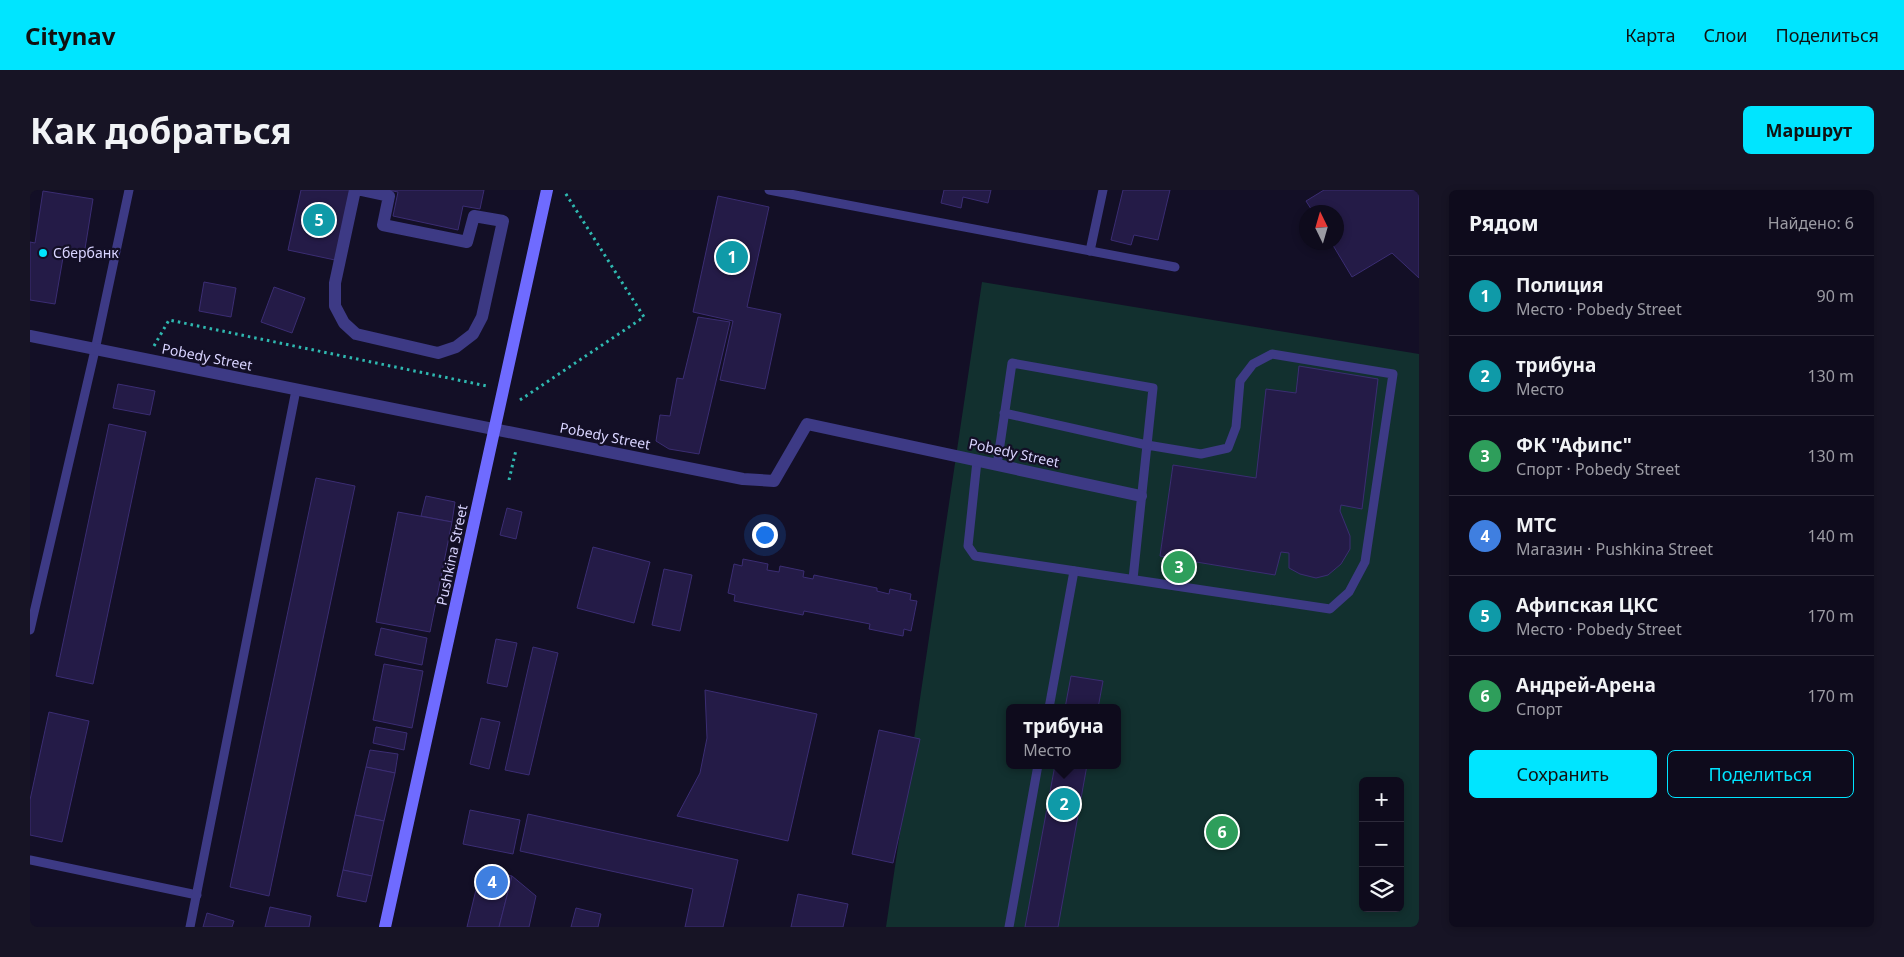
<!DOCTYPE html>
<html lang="ru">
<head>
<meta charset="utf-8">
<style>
	:root { --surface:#0e0b1c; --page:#171425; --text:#f1f3f6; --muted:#9b9ba3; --line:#2e2b3b; --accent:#00e5ff }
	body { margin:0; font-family:"Noto Sans",sans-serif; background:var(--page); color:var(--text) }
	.controls { position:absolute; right:15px; bottom:15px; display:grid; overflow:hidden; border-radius:8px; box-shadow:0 2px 8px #0003 }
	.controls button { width:45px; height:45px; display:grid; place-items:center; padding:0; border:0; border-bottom:1px solid var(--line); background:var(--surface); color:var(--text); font:25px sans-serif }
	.compass { position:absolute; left:1269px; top:15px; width:45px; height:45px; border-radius:50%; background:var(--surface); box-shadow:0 2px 8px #0003; rotate:355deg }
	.you { position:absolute; left:734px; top:344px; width:18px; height:18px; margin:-12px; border:4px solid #fff; border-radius:50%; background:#1a73e8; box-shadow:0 0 0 8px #1a73e833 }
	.badge { display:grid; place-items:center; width:32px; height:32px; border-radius:50%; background:var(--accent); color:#fff; font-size:16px; font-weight:700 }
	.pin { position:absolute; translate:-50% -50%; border:2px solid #fff; box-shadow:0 1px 5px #0006 }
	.popup { position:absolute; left:976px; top:514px; width:115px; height:65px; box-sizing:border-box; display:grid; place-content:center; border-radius:8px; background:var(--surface); filter:drop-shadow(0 1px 4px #0005); font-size:16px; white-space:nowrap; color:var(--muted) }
	.popup b { font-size:19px; color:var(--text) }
	.popup::after { content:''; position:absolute; left:50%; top:100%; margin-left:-10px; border:10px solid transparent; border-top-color:var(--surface) }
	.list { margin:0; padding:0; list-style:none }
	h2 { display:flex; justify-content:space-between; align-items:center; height:65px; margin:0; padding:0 20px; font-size:21px }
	h2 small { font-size:16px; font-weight:400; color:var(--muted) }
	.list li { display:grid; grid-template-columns:32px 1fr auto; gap:15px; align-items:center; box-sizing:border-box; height:80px; padding:0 20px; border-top:1px solid var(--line) }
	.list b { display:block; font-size:19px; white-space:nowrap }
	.list p { margin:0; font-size:16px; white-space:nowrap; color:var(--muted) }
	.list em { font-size:16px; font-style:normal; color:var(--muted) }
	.actions { display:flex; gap:10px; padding:15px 20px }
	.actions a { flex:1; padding:11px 0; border:1px solid var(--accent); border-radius:8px; text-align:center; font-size:18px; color:var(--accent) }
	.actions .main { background:var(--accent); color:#111 }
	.icon { flex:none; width:28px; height:28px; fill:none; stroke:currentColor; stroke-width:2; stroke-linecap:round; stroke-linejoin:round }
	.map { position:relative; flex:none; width:1389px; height:737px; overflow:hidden; border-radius:8px }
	header { display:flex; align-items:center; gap:30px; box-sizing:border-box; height:70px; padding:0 25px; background:var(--accent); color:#111 }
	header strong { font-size:24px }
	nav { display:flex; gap:28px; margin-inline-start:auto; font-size:18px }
	.intro { display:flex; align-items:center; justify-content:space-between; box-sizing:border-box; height:120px; padding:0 30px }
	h1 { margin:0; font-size:35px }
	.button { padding:12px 22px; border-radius:8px; background:var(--accent); color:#111; font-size:18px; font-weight:700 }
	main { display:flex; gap:30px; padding:0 30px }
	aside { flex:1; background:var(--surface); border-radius:8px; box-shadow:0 2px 8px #0003 }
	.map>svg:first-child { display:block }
	.green { fill:#12302f; fill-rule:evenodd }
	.building { fill:#241b47; stroke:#3b2d73 }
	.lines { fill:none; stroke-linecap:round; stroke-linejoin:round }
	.path { stroke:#2fb8b0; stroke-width:3; stroke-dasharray:2.5 4; stroke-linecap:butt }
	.lane { stroke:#3d3a85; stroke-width:9 }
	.street { stroke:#3d3a85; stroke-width:12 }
	.secondary { stroke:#6f6bff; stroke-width:12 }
	.poi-dot { fill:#00e5ff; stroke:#130f26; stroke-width:2 }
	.labels { text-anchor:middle; stroke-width:4.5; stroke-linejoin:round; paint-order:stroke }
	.poi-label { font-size:14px; fill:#d9d4ff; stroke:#130f26; text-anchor:start }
	.street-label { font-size:14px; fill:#d9d4ff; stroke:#130f26 }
</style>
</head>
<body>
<header>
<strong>Citynav</strong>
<nav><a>Карта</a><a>Слои</a><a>Поделиться</a></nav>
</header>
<div class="intro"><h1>Как добраться</h1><a class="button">Маршрут</a></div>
<main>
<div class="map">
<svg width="1389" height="737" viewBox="0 0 1389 737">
	<rect width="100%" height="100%" fill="#130f26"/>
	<path class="green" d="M 952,92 L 1389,164 L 1389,737 L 856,737 ZM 980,518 L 1088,518 L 1088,575 L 980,575 ZM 1333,591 L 1370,591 L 1370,718 L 1333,718 Z"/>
	<g class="building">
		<polygon points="271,0 320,0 305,70 258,60"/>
		<polygon points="358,0 454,0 450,19 433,16 428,40 363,26 368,2"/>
		<polygon points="914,0 961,0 958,13 933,7 931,18 911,13"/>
		<polygon points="1093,0 1140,0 1128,50 1104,45 1101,55 1081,50"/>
		<polygon points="1294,0 1389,0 1389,88 1362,63 1322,87 1301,52 1306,52 1306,22 1283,22 1276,11"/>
		<polygon points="13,1 63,9 54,65 34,62 25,114 0,110 0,52 5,53"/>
		<polygon points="688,6 739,17 717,117 751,124 735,199 690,190 703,131 663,122"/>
		<polygon points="174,92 206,98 201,127 169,121"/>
		<polygon points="244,97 275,108 262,143 231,132"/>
		<polygon points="668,127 700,132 669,264 639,259 626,251 630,225 640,226 647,188 653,189"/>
		<polygon points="1269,176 1348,189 1332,319 1311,315 1310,321 1320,346 1320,359 1311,374 1298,385 1286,388 1270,384 1259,378 1259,363 1251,362 1245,385 1130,366 1143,275 1226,288 1236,199 1266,203"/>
		<polygon points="88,194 125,201 120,225 83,218"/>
		<polygon points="79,234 116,242 63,494 26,486"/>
		<polygon points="286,288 325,296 239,706 200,697"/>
		<polygon points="396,306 425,312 422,332 391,326"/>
		<polygon points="477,318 492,322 486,349 470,345"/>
		<polygon points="368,322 422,332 400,442 346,432"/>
		<polygon points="563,357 620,372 604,433 547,418"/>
		<polygon points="713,369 738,374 737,380 749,382 750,376 774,381 773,387 783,389 784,385 847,398 847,401 859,404 860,399 881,404 880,410 887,411 881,441 874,439 873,446 839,439 840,434 774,421 773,425 704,411 705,405 698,403 704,374 712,376"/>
		<polygon points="634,379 662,385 650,441 622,435"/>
		<polygon points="351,438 397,448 392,475 345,465"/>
		<polygon points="466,449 487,453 477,497 457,493"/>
		<polygon points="503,457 528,463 499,585 475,580"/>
		<polygon points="354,474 393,481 382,538 343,530"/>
		<polygon points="1041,486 1073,491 1068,518 1035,518"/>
		<polygon points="675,500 787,524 758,651 647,626 670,583 677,548"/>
		<polygon points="19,522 59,531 32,652 0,645 0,610"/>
		<polygon points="451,528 470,532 459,579 440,574"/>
		<polygon points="346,537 377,543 374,560 343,553"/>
		<polygon points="849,540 890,549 863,673 822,664"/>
		<polygon points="340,560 368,564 365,583 336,577"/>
		<polygon points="1025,575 1057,575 1028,737 995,737"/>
		<polygon points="336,577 365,583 354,631 325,625"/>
		<polygon points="440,620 490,630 483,664 433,654"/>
		<polygon points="498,624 708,670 693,737 655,737 663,699 490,661"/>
		<polygon points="325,625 354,631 342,686 313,680"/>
		<polygon points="451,679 482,686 469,737 437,737"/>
		<polygon points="313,680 342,686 336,712 307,706"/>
		<polygon points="482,686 506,706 499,737 469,737"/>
		<polygon points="768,704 818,714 813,737 761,737"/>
		<polygon points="240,717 281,726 279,737 235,737"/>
		<polygon points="546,718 571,724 568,737 541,737"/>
		<polygon points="177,723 204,731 202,737 173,737"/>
	</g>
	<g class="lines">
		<g class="path">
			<polyline points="124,156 139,130 457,196"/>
			<polyline points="490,210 614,127 534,1"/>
			<polyline points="479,290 486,260"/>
		</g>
		<g class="lane">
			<polyline points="739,0 1145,77"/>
			<polyline points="1060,61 1073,0"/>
			<polyline points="947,271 938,356 945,366 1300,419 1319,402 1335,372 1363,184 1242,164 1223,174 1210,191 1206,237 1198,258 1171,264 1117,255 1103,389"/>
			<polyline points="967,275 982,173 1123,198 1117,255 974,223"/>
			<polyline points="0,440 65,160 99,0"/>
			<polyline points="1019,518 1044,381"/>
			<polyline points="0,670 167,705"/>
			<polyline points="160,737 266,200"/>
			<polyline points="979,737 1008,575"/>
		</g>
		<g class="street">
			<polyline points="325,0 305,93 305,116 314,133 326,144 408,163 426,157 443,144 452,127 473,31 444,26 437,52 353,35 359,6 331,0"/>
			<polyline points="0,146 713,289 744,291 777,234 1111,306"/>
		</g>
		<polyline class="secondary" points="355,737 517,0"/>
	</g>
	<circle class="poi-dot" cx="13" cy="63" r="5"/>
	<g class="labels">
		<g class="poi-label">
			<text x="23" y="68">Сбербанк</text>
		</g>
		<g class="street-label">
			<text transform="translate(177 167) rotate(11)" y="5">Pobedy Street</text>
			<text transform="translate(575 246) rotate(11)" y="5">Pobedy Street</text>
			<text transform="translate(984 263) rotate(12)" y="5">Pobedy Street</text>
			<text transform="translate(422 365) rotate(-78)" y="5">Pushkina Street</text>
		</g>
	</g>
</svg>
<div class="controls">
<button>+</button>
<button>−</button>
<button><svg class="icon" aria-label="layers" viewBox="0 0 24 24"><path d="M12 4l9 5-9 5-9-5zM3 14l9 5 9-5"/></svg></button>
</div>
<svg class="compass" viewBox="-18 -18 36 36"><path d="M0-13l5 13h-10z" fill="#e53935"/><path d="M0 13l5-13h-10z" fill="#9b9ba3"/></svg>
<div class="you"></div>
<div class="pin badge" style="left:702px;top:67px;background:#0f9aa8">1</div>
<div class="pin badge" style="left:1034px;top:614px;background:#0f9aa8">2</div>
<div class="popup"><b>трибуна</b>Место</div>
<div class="pin badge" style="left:1149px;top:377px;background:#2e9e5b">3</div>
<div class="pin badge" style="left:462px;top:692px;background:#3f7fe0">4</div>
<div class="pin badge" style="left:289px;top:30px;background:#0f9aa8">5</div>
<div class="pin badge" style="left:1192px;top:642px;background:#2e9e5b">6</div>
</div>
<aside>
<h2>Рядом<small>Найдено: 6</small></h2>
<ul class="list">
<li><span class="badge" style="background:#0f9aa8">1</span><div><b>Полиция</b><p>Место · Pobedy Street</p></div><em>90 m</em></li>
<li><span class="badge" style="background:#0f9aa8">2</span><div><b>трибуна</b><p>Место</p></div><em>130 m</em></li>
<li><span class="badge" style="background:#2e9e5b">3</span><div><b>ФК &quot;Афипс&quot;</b><p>Спорт · Pobedy Street</p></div><em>130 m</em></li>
<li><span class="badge" style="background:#3f7fe0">4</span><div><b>МТС</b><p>Магазин · Pushkina Street</p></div><em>140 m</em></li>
<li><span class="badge" style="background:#0f9aa8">5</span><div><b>Афипская ЦКС</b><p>Место · Pobedy Street</p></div><em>170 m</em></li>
<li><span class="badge" style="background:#2e9e5b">6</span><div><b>Андрей-Арена</b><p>Спорт</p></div><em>170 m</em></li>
</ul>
<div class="actions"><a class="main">Сохранить</a><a>Поделиться</a></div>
</aside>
</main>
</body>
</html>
